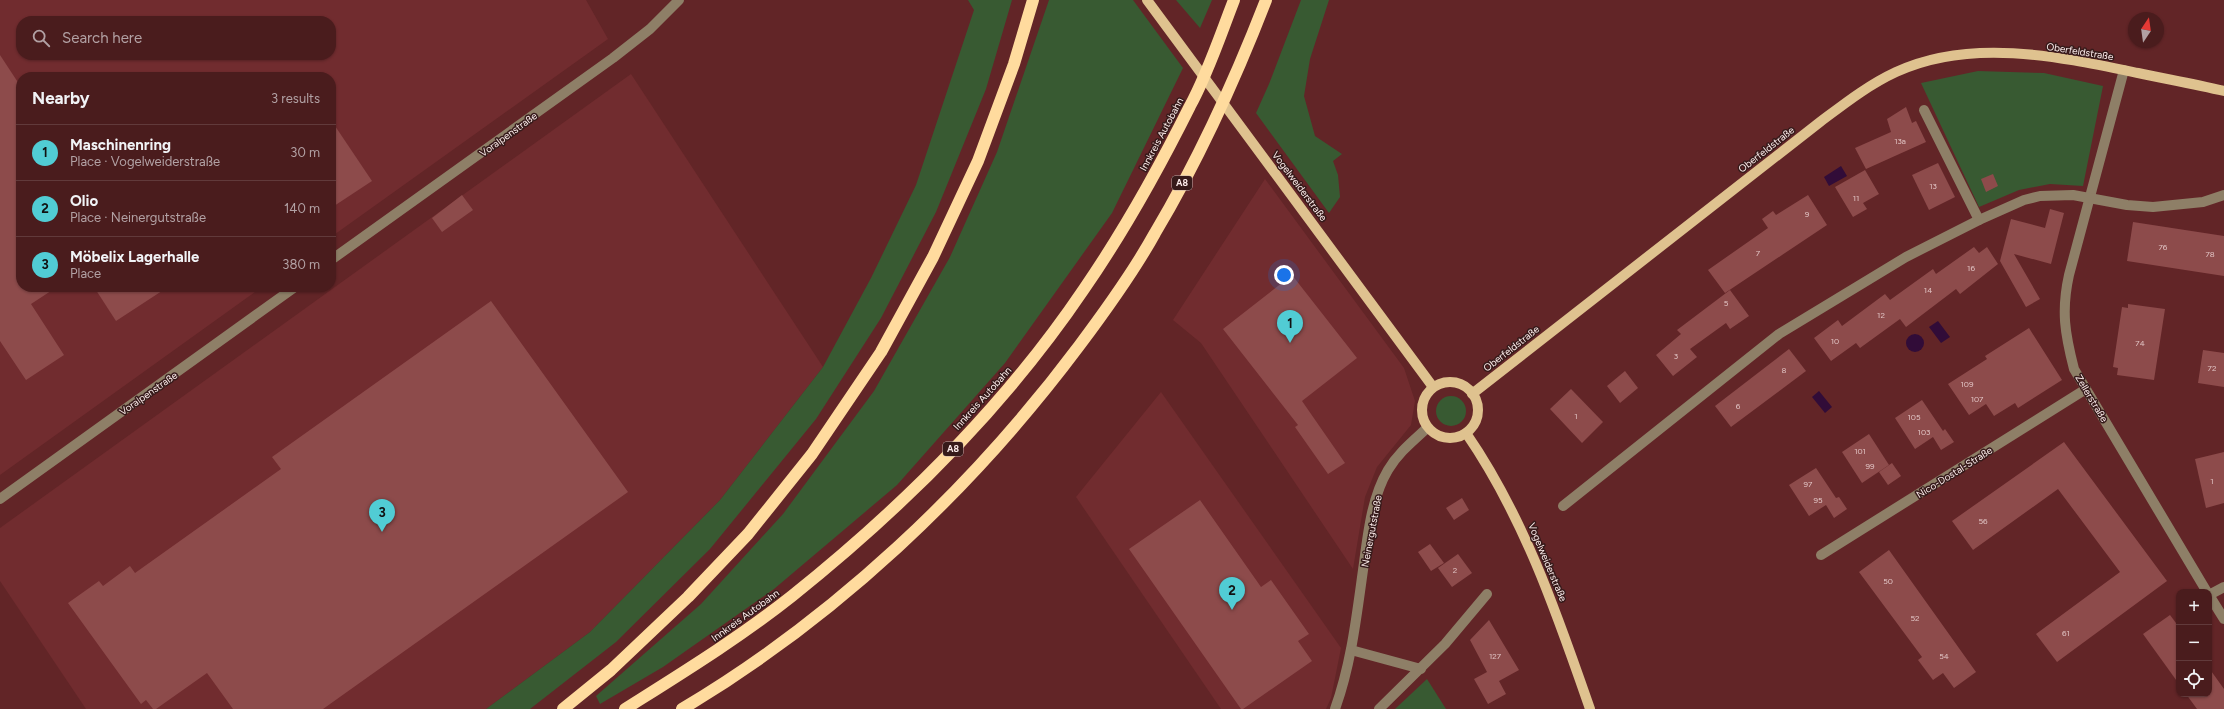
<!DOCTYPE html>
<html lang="en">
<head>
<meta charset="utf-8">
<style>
	:root { --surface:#4a1c1d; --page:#54292a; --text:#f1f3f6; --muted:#b2a1a4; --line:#613a3b; --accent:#51ccd4 }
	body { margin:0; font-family:Figtree,sans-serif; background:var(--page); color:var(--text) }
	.controls { position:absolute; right:12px; bottom:12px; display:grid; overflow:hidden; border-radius:8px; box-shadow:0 1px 3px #0004 }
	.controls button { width:36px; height:36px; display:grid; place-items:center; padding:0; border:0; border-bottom:1px solid var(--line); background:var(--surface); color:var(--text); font:20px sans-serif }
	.compass { position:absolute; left:2128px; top:12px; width:36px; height:36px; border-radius:50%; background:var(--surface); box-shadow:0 1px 3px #0004; rotate:13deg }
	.you { position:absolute; left:1284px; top:275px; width:14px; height:14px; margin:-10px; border:3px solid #fff; border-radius:50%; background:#1a73e8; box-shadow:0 0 0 6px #1a73e833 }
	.badge { display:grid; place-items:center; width:26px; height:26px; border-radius:50%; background:var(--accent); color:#111; font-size:13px; font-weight:700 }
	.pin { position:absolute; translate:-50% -33px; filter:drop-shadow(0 1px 2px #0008) }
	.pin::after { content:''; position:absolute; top:21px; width:14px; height:12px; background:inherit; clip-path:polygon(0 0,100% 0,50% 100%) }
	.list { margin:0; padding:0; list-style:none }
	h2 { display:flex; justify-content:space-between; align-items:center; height:52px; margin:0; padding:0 16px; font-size:17px }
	h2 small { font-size:13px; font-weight:400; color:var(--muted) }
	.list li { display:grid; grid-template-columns:26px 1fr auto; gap:12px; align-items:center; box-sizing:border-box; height:56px; padding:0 16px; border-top:1px solid var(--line) }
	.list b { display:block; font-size:15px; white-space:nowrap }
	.list p { margin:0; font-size:13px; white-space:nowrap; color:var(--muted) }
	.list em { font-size:13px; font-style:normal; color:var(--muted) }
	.icon { flex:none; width:22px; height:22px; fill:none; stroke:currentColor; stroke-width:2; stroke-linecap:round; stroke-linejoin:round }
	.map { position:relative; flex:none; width:2224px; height:709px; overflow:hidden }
	.search { position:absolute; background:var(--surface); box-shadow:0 1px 3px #0004; left:16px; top:16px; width:320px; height:44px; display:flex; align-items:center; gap:10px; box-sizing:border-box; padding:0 14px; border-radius:16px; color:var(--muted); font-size:15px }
	.panel { position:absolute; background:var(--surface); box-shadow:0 1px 3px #0004; left:16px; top:72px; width:320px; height:220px; border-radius:16px }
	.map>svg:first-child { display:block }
	.built { fill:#712c2f; fill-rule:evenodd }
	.green { fill:#385a32 }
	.water { fill:#310c38 }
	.building { fill:#8d4b4b }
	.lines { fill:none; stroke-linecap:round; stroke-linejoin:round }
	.minor { stroke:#8e7f67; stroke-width:10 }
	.major { stroke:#dfc28f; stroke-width:10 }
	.highway { stroke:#ffdb9e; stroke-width:12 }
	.labels { text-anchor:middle; stroke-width:3; stroke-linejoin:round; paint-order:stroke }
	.number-label { font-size:8px; fill:#e1c4c4 }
	.shield { fill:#361a1a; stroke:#c1aead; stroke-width:1 }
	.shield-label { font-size:9px; font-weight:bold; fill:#fdedec }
	.street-label { font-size:10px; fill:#fdedec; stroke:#361a1a }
</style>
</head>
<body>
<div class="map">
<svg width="2224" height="709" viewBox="0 0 2224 709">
	<rect width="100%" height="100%" fill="#622527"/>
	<g class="built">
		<path d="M 0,0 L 586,0 L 608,39 L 331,237 L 331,77 L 21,77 L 21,287 L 262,287 L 0,475 ZM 21,21 L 331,21 L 331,55 L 21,55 Z"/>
		<polygon points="631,74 823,367 720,500 590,632 486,709 86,709 0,581 0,528"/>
		<polygon points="1265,179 1404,368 1415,401 1411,425 1377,467 1365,497 1353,569 1201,343 1173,320"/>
		<polygon points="1161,392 1341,648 1331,698 1326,709 1221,709 1076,497"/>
	</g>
	<g class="green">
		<polygon points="968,0 1012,0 986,89 936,212 881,318 816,419 710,549 616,642 530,709 486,709 590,632 720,500 823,367 871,278 916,185 974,10"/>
		<polygon points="1049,0 1133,0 1183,68 1112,213 1005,363 897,485 774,589 663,667 600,704 596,696 701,604 783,514 874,391 950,257 997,152"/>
		<polygon points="1176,0 1212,0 1200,28"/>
		<polygon points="1301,0 1329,0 1310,59 1304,96 1315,136 1342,154 1333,161 1338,175 1340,197 1329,213 1256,113 1269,84"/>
		<polygon points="1978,71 2044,73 2103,86 2083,186 2050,184 2019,190 1979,207 1921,83"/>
		<circle cx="1451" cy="411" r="15"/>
		<polygon points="1427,679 1446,709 1395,709"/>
	</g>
	<g class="water">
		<polygon points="1841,166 1847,176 1829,186 1824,177"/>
		<polygon points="1938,321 1950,337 1941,343 1929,327"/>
		<circle cx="1915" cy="343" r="9"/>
		<polygon points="1819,391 1832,407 1825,413 1812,397"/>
	</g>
	<g class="building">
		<polygon points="0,55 21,87 21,287 57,287 31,304 64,355 26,380 0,341"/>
		<polygon points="1906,107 1912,123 1916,121 1926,142 1866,169 1855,148 1891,132 1887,119"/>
		<polygon points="331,120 372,181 331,208"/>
		<polygon points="1938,163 1955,197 1929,210 1912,175"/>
		<polygon points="1865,170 1879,194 1863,203 1867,209 1853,217 1835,187"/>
		<polygon points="1993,174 1998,186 1986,192 1981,179"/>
		<polygon points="462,195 473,210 442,232 432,218"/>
		<polygon points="1808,195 1827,225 1725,293 1708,270 1768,228 1762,219 1773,211 1776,215"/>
		<polygon points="2050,209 2064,213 2051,264 2014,254 2040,299 2026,307 2000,261 2011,219 2045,228"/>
		<polygon points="2133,222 2224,236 2224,276 2127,261"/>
		<polygon points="1974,247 1979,253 1987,247 1998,264 1960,294 1956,289 1906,327 1900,319 1860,348 1856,343 1831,361 1814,338 1838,320 1842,326 1885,294 1890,300 1933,269 1936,274"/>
		<polygon points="1292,275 1357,358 1302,401 1345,463 1328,474 1295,427 1298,425 1223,329"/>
		<polygon points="94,287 168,287 116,321"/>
		<polygon points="1730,290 1749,316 1730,329 1726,323 1690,349 1697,357 1673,376 1656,355 1681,334 1677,330"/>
		<polygon points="491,301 628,492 323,709 233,709 207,673 156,709 153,709 146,700 141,704 68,603 99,581 103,586 130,566 135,573 281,469 272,457"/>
		<polygon points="2128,304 2165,309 2154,380 2117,375 2118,368 2113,367 2122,307 2128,308"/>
		<polygon points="2029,328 2062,380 2018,408 2015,403 1994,416 1986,404 1969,415 1948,384 1987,359 1985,356"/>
		<polygon points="1789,349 1806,371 1731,427 1715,406"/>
		<polygon points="2203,350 2224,353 2224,387 2198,383"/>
		<polygon points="1625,371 1638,388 1620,403 1607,386"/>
		<polygon points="1571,389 1603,422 1582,443 1550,409"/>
		<polygon points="1922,400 1943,431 1945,429 1954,442 1941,450 1933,437 1915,449 1895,418"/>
		<polygon points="1869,434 1889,465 1862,483 1842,452"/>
		<polygon points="2064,442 2167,581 2057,662 2036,634 2120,572 2058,489 1973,550 1952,521"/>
		<polygon points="2224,452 2224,503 2206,508 2195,459"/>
		<polygon points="1892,463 1901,476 1888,485 1879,472"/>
		<polygon points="1816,468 1836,498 1839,497 1847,509 1834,518 1826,505 1809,516 1789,485"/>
		<polygon points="1462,498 1469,510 1454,520 1446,508"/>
		<polygon points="1200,500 1261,587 1271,580 1309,634 1298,641 1312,661 1243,709 1241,709 1129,549"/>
		<polygon points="1430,544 1444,563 1431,571 1418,552"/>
		<polygon points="1889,550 1976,672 1954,688 1943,673 1933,680 1918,660 1922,657 1859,572"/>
		<polygon points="1458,554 1472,573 1452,587 1438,568"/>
		<polygon points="2170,615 2179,627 2179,684 2143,634"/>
		<polygon points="1489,620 1519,670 1499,681 1506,694 1488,704 1474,679 1487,672 1470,640"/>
		<polygon points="2209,668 2224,689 2224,709 2197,709 2186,694 2209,694"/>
	</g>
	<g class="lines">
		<g class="minor">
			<path d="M 2124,70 L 2069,275 C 2061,311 2065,334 2074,369 L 2207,592"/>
			<polyline points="1924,110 1979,220"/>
			<polyline points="331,260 613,58 650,29 679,0"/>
			<polyline points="0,499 295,287"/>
			<polyline points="1563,506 1779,334 1906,257 1979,220 2024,200 2040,196 2073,195 2127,205 2153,207 2203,202 2224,195"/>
			<polyline points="1821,555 2086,389"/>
			<polyline points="2209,595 2224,619"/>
			<polyline points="2209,595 2224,587"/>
			<polyline points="1351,650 1421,669"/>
			<path d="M 1335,709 C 1352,662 1357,612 1364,563 C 1368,532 1372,497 1388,470 C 1398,453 1413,441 1427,428"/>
			<polyline points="1379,709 1445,644 1487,594"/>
		</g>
		<g class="major">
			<polyline points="1147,0 1433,387"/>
			<circle cx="1450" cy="410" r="28"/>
			<path d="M 1472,394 L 1820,122 C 1844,104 1868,85 1896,72 C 1971,37 2061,57 2138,73 C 2166,79 2195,84 2224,91"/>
			<path d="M 1466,433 C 1524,517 1557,614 1590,709"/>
		</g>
		<g class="highway">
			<polyline points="563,709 611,670 688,597 748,534 812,454 881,352 933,257 978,161 1014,64 1033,0"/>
			<path d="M 625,709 C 682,673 739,638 792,596 C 902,508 1005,406 1084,289 C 1124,231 1159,168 1190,106 C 1208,73 1220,36 1234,0"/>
			<path d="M 682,709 C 835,618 972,489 1079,346 C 1106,310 1133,273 1155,233 C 1199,159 1235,80 1266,0"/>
		</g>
	</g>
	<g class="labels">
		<g class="number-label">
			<text x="1900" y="144">13a</text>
			<text x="1933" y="189">13</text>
			<text x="1856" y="201">11</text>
			<text x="1807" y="217">9</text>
			<text x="2163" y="250">76</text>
			<text x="1758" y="256">7</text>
			<text x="2210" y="257">78</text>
			<text x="1971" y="271">16</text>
			<text x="1928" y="293">14</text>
			<text x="1726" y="306">5</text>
			<text x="1881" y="318">12</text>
			<text x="1835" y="344">10</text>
			<text x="2140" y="346">74</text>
			<text x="1676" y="359">3</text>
			<text x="2212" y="371">72</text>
			<text x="1784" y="373">8</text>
			<text x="1967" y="387">109</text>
			<text x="1977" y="402">107</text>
			<text x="1738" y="409">6</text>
			<text x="1576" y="419">1</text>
			<text x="1914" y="420">105</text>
			<text x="1924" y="435">103</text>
			<text x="1860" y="454">101</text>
			<text x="1870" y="469">99</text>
			<text x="2212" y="484">1</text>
			<text x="1808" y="487">97</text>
			<text x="1818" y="503">95</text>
			<text x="1983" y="524">56</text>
			<text x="1455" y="573">2</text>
			<text x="1888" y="584">50</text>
			<text x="1915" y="621">52</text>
			<text x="2066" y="636">61</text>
			<text x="1495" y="659">127</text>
			<text x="1944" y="659">54</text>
		</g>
		<g class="shield">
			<rect x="1172" y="176" width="20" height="14" rx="3"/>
			<rect x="943" y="442" width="20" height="14" rx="3"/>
		</g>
		<g class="shield-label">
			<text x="1182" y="186">A8</text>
			<text x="953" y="452">A8</text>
		</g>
		<g class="street-label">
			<text transform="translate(2080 51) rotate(9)" y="4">Oberfeldstraße</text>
			<text transform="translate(508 134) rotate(-36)" y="4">Voralpenstraße</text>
			<text transform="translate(1161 134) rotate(-62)" y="4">Innkreis Autobahn</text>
			<text transform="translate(1766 149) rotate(-38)" y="4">Oberfeldstraße</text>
			<text transform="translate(1300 186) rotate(53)" y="4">Vogelweiderstraße</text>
			<text transform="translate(1511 348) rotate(-38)" y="4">Oberfeldstraße</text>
			<text transform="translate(148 393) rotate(-35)" y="4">Voralpenstraße</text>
			<text transform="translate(982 398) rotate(-48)" y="4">Innkreis Autobahn</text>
			<text transform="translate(2092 398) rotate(59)" y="4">Zellerstraße</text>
			<text transform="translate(1954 472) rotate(-32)" y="4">Nico-Dostal-Straße</text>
			<text transform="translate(1371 531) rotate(-79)" y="4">Neinergutstraße</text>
			<text transform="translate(1548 562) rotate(67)" y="4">Vogelweiderstraße</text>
			<text transform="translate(745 615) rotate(-36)" y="4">Innkreis Autobahn</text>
		</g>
	</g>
</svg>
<div class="controls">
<button>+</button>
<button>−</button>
<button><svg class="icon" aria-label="locate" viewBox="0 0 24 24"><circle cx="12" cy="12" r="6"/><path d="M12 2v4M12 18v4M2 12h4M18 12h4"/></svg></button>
</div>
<svg class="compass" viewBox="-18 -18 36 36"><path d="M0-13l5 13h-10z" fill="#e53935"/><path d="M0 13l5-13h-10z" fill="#b2a1a4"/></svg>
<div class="you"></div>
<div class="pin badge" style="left:1290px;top:343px">1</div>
<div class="pin badge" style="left:1232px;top:610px">2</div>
<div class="pin badge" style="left:382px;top:532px">3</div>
<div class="search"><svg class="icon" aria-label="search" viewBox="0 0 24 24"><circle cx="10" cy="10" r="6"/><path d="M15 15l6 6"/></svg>Search here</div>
<section class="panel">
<h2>Nearby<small>3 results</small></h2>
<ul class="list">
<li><span class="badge">1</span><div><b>Maschinenring</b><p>Place · Vogelweiderstraße</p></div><em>30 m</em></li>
<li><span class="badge">2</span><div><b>Olio</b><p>Place · Neinergutstraße</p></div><em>140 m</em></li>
<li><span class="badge">3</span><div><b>Möbelix Lagerhalle</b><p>Place</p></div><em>380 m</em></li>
</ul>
</section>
</div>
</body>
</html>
